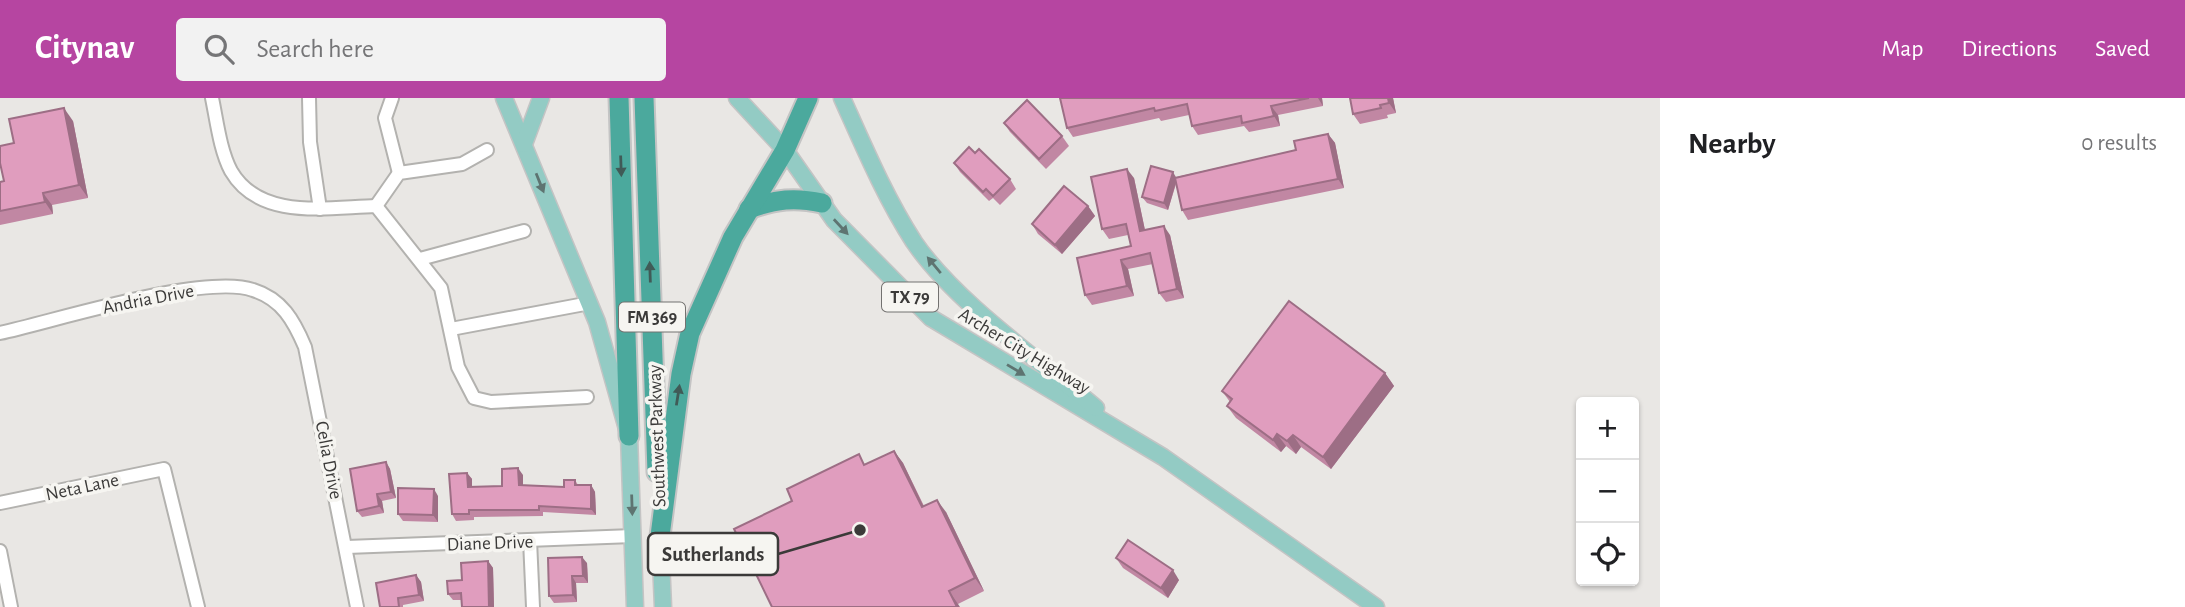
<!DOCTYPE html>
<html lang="en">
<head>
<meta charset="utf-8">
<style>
	:root { --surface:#fff; --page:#f2f2f2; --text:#202124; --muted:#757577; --line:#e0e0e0; --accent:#b645a1 }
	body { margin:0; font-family:"Alegreya Sans",sans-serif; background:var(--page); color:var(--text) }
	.controls { position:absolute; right:21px; bottom:21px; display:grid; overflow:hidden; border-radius:7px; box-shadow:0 2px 5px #0004 }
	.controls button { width:63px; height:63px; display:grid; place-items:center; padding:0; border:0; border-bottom:2px solid var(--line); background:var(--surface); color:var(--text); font:35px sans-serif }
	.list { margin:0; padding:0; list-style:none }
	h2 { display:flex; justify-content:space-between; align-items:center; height:91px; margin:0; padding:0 28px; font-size:30px }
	h2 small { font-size:23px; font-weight:400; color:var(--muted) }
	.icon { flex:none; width:38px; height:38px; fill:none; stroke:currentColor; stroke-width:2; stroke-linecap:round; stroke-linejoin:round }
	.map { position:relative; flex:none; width:1660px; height:509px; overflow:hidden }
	header { display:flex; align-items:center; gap:42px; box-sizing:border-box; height:98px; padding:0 35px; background:var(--accent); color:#fff }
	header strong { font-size:33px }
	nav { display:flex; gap:38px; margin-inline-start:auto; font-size:24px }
	.search { width:490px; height:63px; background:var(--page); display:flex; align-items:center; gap:18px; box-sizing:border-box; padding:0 24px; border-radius:7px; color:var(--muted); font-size:26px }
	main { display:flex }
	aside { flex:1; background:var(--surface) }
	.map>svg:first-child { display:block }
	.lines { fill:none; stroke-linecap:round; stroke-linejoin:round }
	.minor-casing { stroke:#b3b2af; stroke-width:16 }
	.major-casing { stroke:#c4c4c4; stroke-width:19 }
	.highway-casing { stroke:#c4c4c4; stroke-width:23 }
	.minor { stroke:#fff; stroke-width:12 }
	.major { stroke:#93cbc4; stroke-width:16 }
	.highway { stroke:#4ba99d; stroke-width:19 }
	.wall { fill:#c187a3 }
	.shaded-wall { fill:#9d6e85 }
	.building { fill:#e09dbe; stroke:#9d6e85; stroke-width:2 }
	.oneway { fill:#405b57 }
	.oneway2 { fill:#5e7471 }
	.labels { text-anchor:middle; stroke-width:7; stroke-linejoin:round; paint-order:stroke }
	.shield { fill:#f6f5f1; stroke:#737270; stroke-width:2 }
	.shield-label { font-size:18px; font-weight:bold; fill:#3b3a39 }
	.street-label { font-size:19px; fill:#3b3a39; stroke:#f6f5f1 }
	.leader { fill:none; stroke:#3b3a39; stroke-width:2.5 }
	.callout-dot { fill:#3b3a39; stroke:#f6f5f1; stroke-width:2.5 }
	.callout { fill:#f6f5f1; stroke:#3b3a39; stroke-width:2.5 }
	.callout-label { font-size:21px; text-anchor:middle; font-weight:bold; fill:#3b3a39 }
</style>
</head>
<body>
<header>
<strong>Citynav</strong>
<div class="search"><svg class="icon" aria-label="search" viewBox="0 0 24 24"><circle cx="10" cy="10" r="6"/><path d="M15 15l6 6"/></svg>Search here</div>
<nav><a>Map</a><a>Directions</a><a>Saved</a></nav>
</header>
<main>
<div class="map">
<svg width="1660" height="509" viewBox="0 0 1660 509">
	<rect width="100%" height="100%" fill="#e9e7e4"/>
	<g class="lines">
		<defs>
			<g id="minor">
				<path d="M 212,0 C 217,24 220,52 231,73 C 260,123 328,109 376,108 L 441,190 L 458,269 L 474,300 L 491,304 L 587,299"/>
				<polyline points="309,0 310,44 320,111"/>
				<polyline points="392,0 385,20 399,75"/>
				<polyline points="376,108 399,75 462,66 487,52"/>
				<polyline points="420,161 524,133"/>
				<polyline points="451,231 590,205"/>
				<path d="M 0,235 C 55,223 205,175 253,192 C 282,201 294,223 305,249 L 357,509"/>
				<polyline points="0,405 164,371 198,509"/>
				<polyline points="530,442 533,509"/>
				<polyline points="347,449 633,438"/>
				<polyline points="0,453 11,509"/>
			</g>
			<g id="major">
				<polyline points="504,0 597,224 629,338 635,509"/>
				<polyline points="737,0 785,52 834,122 931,220 1163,359 1376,509"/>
				<path d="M 842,0 C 864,49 885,99 914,144 C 955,204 1039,262 1096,310"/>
				<polyline points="524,46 541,0"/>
				<polyline points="660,438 663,509"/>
			</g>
			<g id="highway">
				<polyline points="619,0 629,338"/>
				<polyline points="644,0 657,374"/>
				<path d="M 749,111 C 776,101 795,99 822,105"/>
				<polyline points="660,438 681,276 690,235 733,139 785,52 808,0"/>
			</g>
		</defs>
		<use href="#minor" class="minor-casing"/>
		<use href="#major" class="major-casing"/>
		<use href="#highway" class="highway-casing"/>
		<use href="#minor" class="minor"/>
		<use href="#major" class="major"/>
		<use href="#highway" class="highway"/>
	</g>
	<g class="wall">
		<polygon points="1060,0 1322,0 1323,8 1278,17 1280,28 1249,34 1244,28 1198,37 1192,28 1189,17 1161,23 1159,20 1073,39 1067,30"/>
		<polygon points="1393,0 1396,15 1387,17 1388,20 1360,26 1353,16"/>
		<polygon points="73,23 88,100 52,107 53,116 0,127 0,84 4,83 14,45"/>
		<polygon points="1004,25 1062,38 1069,48 1046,71 1010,34"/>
		<polygon points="1328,36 1335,45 1344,90 1188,122 1182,112 1176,86 1168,112 1147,105 1142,99 1176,79 1296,52"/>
		<polygon points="975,55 1010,81 1016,91 1000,107 993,100 989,103 960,74 954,65"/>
		<polygon points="1134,80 1145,132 1170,137 1184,200 1166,204 1159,195 1153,166 1128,171 1134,198 1092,207 1085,197 1131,148 1128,137 1109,141 1102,131"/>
		<polygon points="1088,108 1095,118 1062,156 1038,136 1032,126"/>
		<polygon points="1385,275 1394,288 1331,371 1301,349 1296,356 1286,348 1281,354 1236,320 1227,308 1230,304 1222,293"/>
		<polygon points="894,353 903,365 924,408 946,414 984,493 958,506 734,431"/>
		<polygon points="386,364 390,371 396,400 382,403 384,415 362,419 357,413"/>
		<polygon points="467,375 472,381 472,389 502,388 523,377 523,387 564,389 575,382 578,387 591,387 595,394 596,417 543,414 543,418 474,419 474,422 456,423 452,416"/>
		<polygon points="438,398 438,424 403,423 398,416"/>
		<polygon points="1116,460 1179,482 1168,500 1123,470"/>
		<polygon points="488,463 493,470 494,509 462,509 461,502 453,502 448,496 462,482"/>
		<polygon points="587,465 588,485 576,485 577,504 554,505 549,498"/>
		<polygon points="416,477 421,484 424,503 403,507 403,509 380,509"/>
	</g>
	<g class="shaded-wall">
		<polygon points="1318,0 1322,0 1323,8"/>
		<polygon points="1388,0 1393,0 1396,15 1389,5"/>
		<polygon points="1271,8 1278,17 1280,28 1274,18"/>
		<polygon points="64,10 73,23 88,100 79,87"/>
		<polygon points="1328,36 1335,45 1344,90 1338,81"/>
		<polygon points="1127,71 1134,80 1147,142 1140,133"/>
		<polygon points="1173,74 1177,81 1168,112 1164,105"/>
		<polygon points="43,95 52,107 53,116 45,104"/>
		<polygon points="1088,108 1095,118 1062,156 1055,147"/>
		<polygon points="1164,128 1170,137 1184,200 1177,191"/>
		<polygon points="1121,162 1128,171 1134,198 1127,188"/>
		<polygon points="1385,275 1394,288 1331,371 1323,359"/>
		<polygon points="1277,336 1286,348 1281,354 1273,342"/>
		<polygon points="1293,337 1301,349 1296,356 1287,343"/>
		<polygon points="894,353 903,365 930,422 922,409"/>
		<polygon points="386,364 390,371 396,400 391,394"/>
		<polygon points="518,370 523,377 523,393 519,387"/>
		<polygon points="467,375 472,381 472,396 468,389"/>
		<polygon points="591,387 595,394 596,417 591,411"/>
		<polygon points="434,391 438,398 438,424 433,417"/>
		<polygon points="377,396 382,403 384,415 379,408"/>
		<polygon points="937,402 946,414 984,493 975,480"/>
		<polygon points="582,459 587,465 588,485 583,478"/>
		<polygon points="488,463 493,470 494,509 489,509"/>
		<polygon points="1173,472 1179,482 1168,500 1161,490"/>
		<polygon points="416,477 421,484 424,503 419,497"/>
		<polygon points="572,478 576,485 577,504 573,497"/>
		<polygon points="949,493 958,506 960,509 957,509"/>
	</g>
	<g class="building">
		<polygon points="1060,0 1309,0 1271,8 1274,18 1242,25 1241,18 1192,28 1187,6 1155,13 1154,10 1067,30"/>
		<polygon points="1350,0 1388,0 1389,5 1380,7 1381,10 1353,16"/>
		<polygon points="1027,2 1062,38 1039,61 1004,25"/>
		<polygon points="64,10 79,87 43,95 45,104 0,113 0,84 4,83 0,65 0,48 14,45 9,21"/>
		<polygon points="1328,36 1338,81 1182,112 1175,80 1296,52 1294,43"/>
		<polygon points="969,49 975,55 979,51 1010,81 993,98 986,91 983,94 954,65"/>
		<polygon points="1151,68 1173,74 1164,105 1142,99"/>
		<polygon points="1127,71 1140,133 1164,128 1177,191 1159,195 1150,155 1121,162 1127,188 1085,197 1077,160 1131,148 1126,126 1102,131 1091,79"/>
		<polygon points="1064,88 1088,108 1055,147 1032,126"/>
		<polygon points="1289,203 1385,275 1323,359 1293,337 1287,343 1277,336 1273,342 1227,308 1232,301 1222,293"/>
		<polygon points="894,353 922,409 937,402 975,480 949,493 957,509 772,509 734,431 792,403 787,391 859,356 864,367"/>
		<polygon points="386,364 391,394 377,396 379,408 357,413 350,371"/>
		<polygon points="518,370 519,387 564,389 564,382 575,382 575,387 591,387 591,411 539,408 539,412 469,412 469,416 452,416 449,376 467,375 468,389 502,388 502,371"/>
		<polygon points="398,390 434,391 433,417 398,416"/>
		<polygon points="1128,442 1173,472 1161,490 1116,460"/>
		<polygon points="582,459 583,478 572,478 573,497 549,498 548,460"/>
		<polygon points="488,463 489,509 462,509 461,495 448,496 447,483 462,482 461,465"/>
		<polygon points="416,477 419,497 398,500 399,509 380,509 376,485"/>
	</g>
	<defs><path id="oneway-solid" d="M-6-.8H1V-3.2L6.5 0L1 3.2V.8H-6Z" transform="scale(1.75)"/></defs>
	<g class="oneway">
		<use href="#oneway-solid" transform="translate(621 68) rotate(88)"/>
		<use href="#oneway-solid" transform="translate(650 174) rotate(-92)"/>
		<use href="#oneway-solid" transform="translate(678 297) rotate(-81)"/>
	</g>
	<g class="oneway2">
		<use href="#oneway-solid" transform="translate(540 85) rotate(68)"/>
		<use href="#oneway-solid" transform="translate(841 129) rotate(47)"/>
		<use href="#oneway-solid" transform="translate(934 167) rotate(-130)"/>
		<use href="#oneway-solid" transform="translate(1016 272) rotate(31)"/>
		<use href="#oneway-solid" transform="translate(632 407) rotate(88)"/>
	</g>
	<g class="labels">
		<g class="shield">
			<rect x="882" y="184.5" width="56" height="29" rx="5"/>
			<rect x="619" y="204.5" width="66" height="29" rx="5"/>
		</g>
		<g class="shield-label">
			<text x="910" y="205">TX 79</text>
			<text x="652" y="225">FM 369</text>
		</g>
		<g class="street-label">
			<text transform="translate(148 200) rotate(-11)" y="7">Andria Drive</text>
			<text transform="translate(1025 252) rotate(31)" y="7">Archer City Highway</text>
			<text transform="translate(656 338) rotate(-92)" y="7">Southwest Parkway</text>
			<text transform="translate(330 362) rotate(79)" y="7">Celia Drive</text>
			<text transform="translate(82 388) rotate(-12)" y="7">Neta Lane</text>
			<text transform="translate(490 444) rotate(-2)" y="7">Diane Drive</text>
		</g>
	</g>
	<path class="leader" d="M860 432L778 456"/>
	<circle class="callout-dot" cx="860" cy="432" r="7"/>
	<rect class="callout" x="648" y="435" width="130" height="42" rx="7"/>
	<g class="callout-label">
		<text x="713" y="463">Sutherlands</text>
	</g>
</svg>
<div class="controls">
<button>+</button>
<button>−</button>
<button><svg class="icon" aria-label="locate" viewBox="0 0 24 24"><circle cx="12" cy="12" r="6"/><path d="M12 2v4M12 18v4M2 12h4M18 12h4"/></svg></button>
</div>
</div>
<aside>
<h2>Nearby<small>0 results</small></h2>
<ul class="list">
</ul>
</aside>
</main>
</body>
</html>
